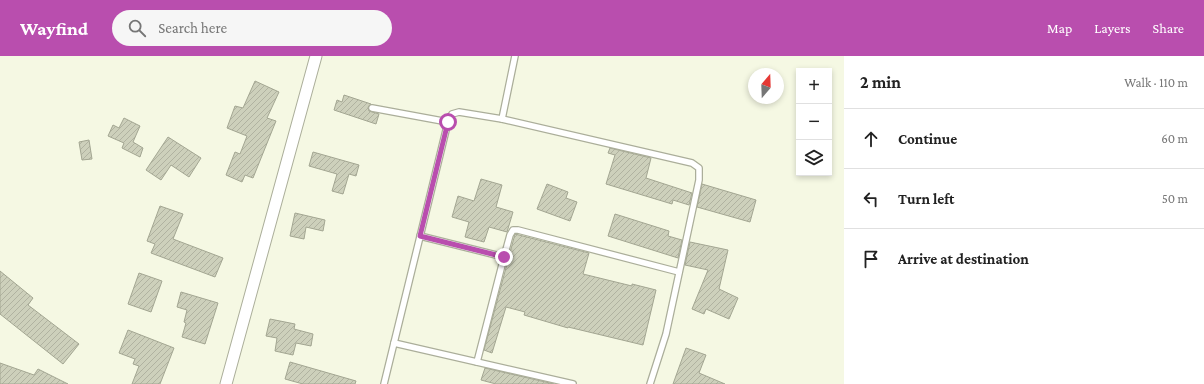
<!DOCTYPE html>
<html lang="en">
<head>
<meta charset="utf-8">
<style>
	:root { --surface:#fff; --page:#f6f6f6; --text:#222; --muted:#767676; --line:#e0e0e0; --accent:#b94eae }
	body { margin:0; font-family:"Crimson Pro",serif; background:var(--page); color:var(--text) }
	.controls { position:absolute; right:12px; top:12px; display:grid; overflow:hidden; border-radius:0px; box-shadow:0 2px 6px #0003 }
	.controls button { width:36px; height:36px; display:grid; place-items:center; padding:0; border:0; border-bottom:1px solid var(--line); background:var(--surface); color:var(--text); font:20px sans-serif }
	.compass { position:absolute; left:748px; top:12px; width:36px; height:36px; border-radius:50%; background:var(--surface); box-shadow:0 2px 6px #0003; rotate:19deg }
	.stop { position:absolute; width:12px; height:12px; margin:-9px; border:3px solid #b94eae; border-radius:50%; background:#fff }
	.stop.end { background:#b94eae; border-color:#fff; box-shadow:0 1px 4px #0008 }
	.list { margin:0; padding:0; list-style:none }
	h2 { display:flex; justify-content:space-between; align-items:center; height:52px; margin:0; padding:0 16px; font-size:17px }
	h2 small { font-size:13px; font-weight:400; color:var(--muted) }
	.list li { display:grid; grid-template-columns:26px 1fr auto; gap:12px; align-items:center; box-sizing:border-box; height:60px; padding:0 16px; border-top:1px solid var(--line) }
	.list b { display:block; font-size:15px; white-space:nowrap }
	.list em { font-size:13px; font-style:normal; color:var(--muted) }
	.icon { flex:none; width:22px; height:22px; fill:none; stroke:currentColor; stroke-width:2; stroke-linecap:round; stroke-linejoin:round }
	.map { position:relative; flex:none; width:844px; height:328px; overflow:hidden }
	header { display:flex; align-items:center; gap:24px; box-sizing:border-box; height:56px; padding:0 20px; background:var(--accent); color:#fff }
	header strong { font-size:19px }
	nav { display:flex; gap:22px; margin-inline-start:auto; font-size:14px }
	.search { width:280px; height:36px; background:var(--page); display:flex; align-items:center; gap:10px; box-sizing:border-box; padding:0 14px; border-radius:22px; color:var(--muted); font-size:15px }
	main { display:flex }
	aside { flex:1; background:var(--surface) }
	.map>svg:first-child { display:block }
	.building { fill:url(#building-hatch); stroke:#a3a692 }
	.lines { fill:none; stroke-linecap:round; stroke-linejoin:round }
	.lane-casing { stroke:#abae9a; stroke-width:8 }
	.street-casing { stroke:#abae9a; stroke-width:13 }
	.lane { stroke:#fff; stroke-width:5.5 }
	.street { stroke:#fff; stroke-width:11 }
	.route { stroke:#b94eae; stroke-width:5 }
</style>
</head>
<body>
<header>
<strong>Wayfind</strong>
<div class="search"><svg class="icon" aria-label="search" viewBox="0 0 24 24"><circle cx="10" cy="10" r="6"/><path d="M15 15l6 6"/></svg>Search here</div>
<nav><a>Map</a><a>Layers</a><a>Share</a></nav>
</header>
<main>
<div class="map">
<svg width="844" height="328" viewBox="0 0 844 328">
	<defs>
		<pattern id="building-hatch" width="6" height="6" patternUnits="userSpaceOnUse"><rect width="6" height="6" fill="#cdd0bb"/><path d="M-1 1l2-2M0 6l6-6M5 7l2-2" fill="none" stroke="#b0b2a0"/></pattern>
	</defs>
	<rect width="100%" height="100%" fill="#f5f8e3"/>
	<g class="building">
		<polygon points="255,25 279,36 267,62 276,65 253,122 245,119 242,126 226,119 235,96 240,98 247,80 227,72 235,50 243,52"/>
		<polygon points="344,39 371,48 368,51 369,55 379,58 376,68 334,54 337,44 342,46"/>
		<polygon points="124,62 140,70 133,86 143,92 140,101 122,92 124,87 108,80 113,69 119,72"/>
		<polygon points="168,81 201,102 189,121 171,109 161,124 146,114"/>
		<polygon points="89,84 92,103 82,104 79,86"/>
		<polygon points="610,92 651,102 646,122 692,137 689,149 673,144 672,148 606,128 615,99 608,97"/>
		<polygon points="313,96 359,109 356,120 349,118 343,138 332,135 337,118 309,110"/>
		<polygon points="481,123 502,129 496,151 513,156 507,176 489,171 484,186 465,181 469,166 452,161 458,140 474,145"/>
		<polygon points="547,128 568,136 566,142 577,146 570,165 537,153"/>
		<polygon points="702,128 756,144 750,166 697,151"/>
		<polygon points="160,150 183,158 173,183 223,202 215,221 151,197 155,188 147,185"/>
		<polygon points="295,157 325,164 323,175 306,171 304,183 290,180"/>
		<polygon points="615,158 669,175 668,180 682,184 678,202 608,180"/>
		<polygon points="515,178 589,197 583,218 632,230 632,228 656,234 643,289 568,271 568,272 524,259 525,256 506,251 492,297 484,294"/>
		<polygon points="690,186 728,194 719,233 738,242 729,263 706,253 704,258 692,253 708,214 685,209"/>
		<polygon points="0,215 33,242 28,249 79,288 63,308 0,258"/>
		<polygon points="139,217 162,225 151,256 128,248"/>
		<polygon points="181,236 218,247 205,288 182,281 186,267 184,266 187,254 177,251"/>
		<polygon points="270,263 295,268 294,273 313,278 311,290 296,287 293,299 275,295 277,282 266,280"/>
		<polygon points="128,274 174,292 160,328 132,328 139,310 133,308 135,303 119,297"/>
		<polygon points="686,292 706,299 699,317 725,328 673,328"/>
		<polygon points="290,306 356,325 355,328 303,328 285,323"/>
		<polygon points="0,307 34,319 38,313 68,328 0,328"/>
		<polygon points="485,312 554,328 496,328 481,324"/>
	</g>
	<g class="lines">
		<defs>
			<g id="lane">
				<polyline points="372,52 448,66 384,328"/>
				<polyline points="502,63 515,0"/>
				<polyline points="448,66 452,58 459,56 502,63 692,107 699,112 699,124 666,278 650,328"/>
				<polyline points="420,180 504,201"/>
				<polyline points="394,287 573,328"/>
				<polyline points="477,306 504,201 510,179 513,174 518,174 679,216"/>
			</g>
			<polyline id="street" points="226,328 316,0"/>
		</defs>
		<use href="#lane" class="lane-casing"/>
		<use href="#street" class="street-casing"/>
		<use href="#lane" class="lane"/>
		<use href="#street" class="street"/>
	</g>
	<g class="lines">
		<polyline class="route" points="448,66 420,180 504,201"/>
	</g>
</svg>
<div class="controls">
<button>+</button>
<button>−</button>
<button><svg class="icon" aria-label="layers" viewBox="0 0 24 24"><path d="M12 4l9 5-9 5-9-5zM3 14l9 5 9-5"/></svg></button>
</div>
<svg class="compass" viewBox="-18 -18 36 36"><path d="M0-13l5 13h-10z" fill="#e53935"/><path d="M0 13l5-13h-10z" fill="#767676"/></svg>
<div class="stop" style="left:448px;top:66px"></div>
<div class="stop end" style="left:504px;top:201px"></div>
</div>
<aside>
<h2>2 min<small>Walk · 110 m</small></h2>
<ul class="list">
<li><svg class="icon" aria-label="ahead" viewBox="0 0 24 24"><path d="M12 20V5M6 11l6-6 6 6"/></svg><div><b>Continue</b></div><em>60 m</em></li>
<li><svg class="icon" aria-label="left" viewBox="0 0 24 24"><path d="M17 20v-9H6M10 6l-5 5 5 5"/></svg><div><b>Turn left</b></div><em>50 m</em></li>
<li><svg class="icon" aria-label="arrive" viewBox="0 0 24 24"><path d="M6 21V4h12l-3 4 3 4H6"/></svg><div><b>Arrive at destination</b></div></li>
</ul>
</aside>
</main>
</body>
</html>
